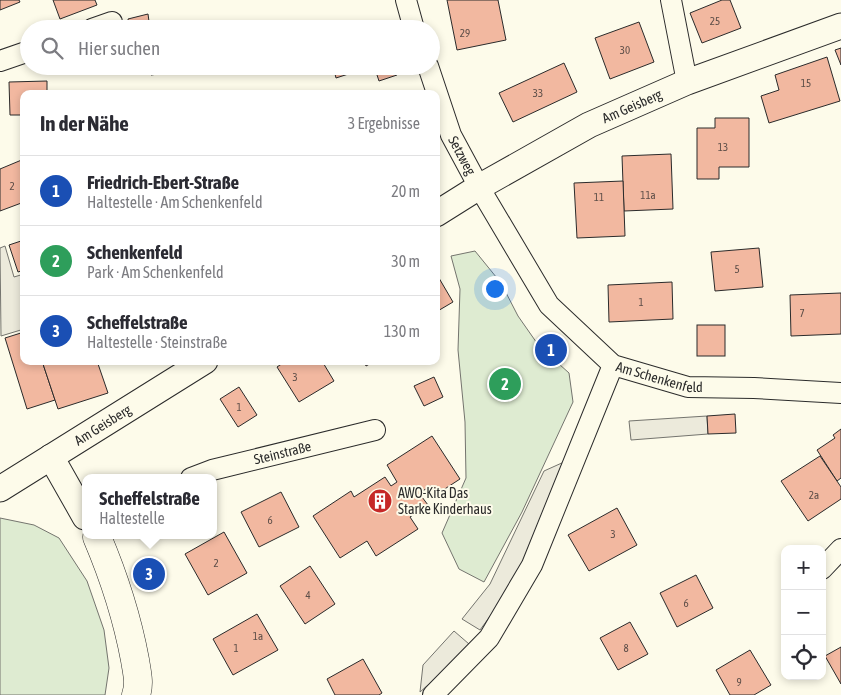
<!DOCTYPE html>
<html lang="de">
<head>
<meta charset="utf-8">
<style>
	:root { --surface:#fff; --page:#f2f2f3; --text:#2b2b33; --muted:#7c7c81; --line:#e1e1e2; --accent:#c62828 }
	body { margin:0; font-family:"Asap Condensed",sans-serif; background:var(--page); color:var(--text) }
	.controls { position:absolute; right:15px; bottom:15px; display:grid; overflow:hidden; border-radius:10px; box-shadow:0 2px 8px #0003 }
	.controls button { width:45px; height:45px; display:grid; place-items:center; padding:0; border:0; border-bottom:1px solid var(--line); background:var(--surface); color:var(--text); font:25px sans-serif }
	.you { position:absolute; left:494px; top:288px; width:18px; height:18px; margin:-12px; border:4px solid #fff; border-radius:50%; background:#1a73e8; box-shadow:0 0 0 8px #1a73e833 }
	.badge { display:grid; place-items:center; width:32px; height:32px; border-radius:50%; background:var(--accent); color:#fff; font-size:16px; font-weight:700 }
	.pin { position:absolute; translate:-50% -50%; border:2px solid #fff; box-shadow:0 1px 5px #0006 }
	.popup { position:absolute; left:82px; top:474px; width:135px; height:65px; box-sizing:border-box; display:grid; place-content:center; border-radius:10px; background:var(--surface); filter:drop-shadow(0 1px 4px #0005); font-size:16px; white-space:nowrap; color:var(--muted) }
	.popup b { font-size:19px; color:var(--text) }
	.popup::after { content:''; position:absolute; left:50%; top:100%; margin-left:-10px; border:10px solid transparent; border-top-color:var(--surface) }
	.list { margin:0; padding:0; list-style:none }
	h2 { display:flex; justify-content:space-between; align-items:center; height:65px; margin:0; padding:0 20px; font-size:21px }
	h2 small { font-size:16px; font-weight:400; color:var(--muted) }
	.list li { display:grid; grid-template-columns:32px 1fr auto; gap:15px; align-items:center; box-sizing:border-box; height:70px; padding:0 20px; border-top:1px solid var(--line) }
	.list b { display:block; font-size:19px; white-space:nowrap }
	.list p { margin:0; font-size:16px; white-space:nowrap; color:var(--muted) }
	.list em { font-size:16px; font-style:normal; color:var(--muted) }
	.icon { flex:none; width:28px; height:28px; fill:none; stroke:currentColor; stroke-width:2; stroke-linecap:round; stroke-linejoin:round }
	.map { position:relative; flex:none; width:841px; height:695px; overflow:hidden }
	.search { position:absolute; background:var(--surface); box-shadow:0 2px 8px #0003; left:20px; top:20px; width:420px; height:55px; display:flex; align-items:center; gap:12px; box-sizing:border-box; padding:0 18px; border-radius:28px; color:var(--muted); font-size:19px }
	.panel { position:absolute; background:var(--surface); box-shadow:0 2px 8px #0003; left:20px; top:90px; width:420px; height:275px; border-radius:10px }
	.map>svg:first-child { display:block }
	.green { fill:#deebd1; stroke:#74746e }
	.parking { fill:#eceadb; stroke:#74746e }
	.building { fill:#f2b8a0; stroke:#2b2b2b }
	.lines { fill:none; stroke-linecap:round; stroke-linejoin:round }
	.minor-casing { stroke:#2b2b2b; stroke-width:22 }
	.tertiary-casing { stroke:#2b2b2b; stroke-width:27 }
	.primary-casing { stroke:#2b2b2b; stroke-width:29 }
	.minor { stroke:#fdfbea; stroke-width:20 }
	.tertiary { stroke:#fdfbea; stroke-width:25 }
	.primary { stroke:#fdfbea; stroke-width:28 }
	.labels { text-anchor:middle; stroke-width:4; stroke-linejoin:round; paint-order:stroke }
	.number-label { font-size:11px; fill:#5d4e48 }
	.street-label { font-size:14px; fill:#2b2b2b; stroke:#fdfbea }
	.poi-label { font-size:14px; fill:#2b2b2b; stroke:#fdfbea; text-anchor:start }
</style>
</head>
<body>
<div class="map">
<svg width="841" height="695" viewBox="0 0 841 695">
	<rect width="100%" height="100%" fill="#fdfbea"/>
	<g class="green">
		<polygon points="475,251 501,283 518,316 539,346 569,373 573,402 522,512 484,582 459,569 442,533 466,478 465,422 458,350 460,289 451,256"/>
		<polygon points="0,518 34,525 59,538 87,581 104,630 109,668 105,695 0,695"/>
	</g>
	<g class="parking">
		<polygon points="5,246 14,277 24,274 24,329 1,336 0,248"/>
		<polygon points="707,416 708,434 631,440 629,421"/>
		<polygon points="564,462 526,556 499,604 480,630 462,619 490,584 544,471"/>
		<polygon points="454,631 469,644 452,664 420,692 423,665"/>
	</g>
	<g class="building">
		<polygon points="0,0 19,0 20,2 0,10"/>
		<polygon points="53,0 95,0 97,5 60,19"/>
		<polygon points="447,0 498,0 506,40 457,50"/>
		<polygon points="722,0 730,0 741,28 702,43 690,13"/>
		<polygon points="148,14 150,29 129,29 128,19"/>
		<polygon points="639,22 654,62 610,79 595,38"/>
		<polygon points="841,48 841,65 835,50"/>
		<polygon points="827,57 840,101 769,123 761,96 779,90 775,75"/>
		<polygon points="564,63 577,92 513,122 499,93"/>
		<polygon points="150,66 177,66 178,71 151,75"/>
		<polygon points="333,66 366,66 367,68 336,78"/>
		<polygon points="374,66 394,66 397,75 379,81"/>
		<polygon points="47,81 47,94 24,94 24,115 10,115 9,82"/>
		<polygon points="715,118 749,118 749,167 719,167 719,179 697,179 697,128 715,128"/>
		<polygon points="671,154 673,209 624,211 622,156"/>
		<polygon points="24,159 24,202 0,211 0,169"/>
		<polygon points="623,181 625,236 577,238 574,183"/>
		<polygon points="24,240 24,270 18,272 9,245"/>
		<polygon points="759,248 763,287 715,291 711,252"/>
		<polygon points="436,273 453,302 436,312"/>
		<polygon points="672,282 673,319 609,322 608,285"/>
		<polygon points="841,293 841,334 791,336 790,295"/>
		<rect x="697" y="325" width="28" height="31"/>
		<polygon points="24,332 24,361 42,361 55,400 27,409 5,338"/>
		<polygon points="42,361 97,361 108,393 58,409"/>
		<polygon points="286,361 322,361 334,381 299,402 277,367"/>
		<polygon points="364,361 375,361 366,366"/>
		<polygon points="434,377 443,397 424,406 414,386"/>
		<polygon points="239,387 257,415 238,427 220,399"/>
		<polygon points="735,414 736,433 708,434 707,416"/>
		<polygon points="841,429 841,478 837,481 817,450 835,438 833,435"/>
		<polygon points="432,436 460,479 437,494 431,486 419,493 428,505 410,517 418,529 376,556 367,541 340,558 313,516 351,491 354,497 385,477 391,486 397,482 387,465"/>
		<polygon points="820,456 841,487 841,499 808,521 781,481"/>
		<polygon points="281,492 299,527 259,547 241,512"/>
		<polygon points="617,508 637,545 589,571 568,535"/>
		<polygon points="224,532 247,573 208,595 185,554"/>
		<polygon points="310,566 335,604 305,624 280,586"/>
		<polygon points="696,575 713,608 677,627 660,593"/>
		<polygon points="257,614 278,650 233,675 213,639"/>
		<polygon points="630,622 648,654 618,670 600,638"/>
		<polygon points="841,647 841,684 825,656"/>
		<polygon points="750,650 771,685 754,695 730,695 716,670"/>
		<polygon points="363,659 382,693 379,695 335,695 327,679"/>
	</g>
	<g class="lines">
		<defs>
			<g id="minor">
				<polyline points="406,0 414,29"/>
				<polyline points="671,0 687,82"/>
				<polyline points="92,29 112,22"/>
				<polyline points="0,61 29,51"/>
				<path id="s1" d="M 428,66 L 451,135 L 479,187 L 549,305 L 613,365 L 688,387 L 754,388 L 841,393"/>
				<path id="s2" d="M 191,478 L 212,470 L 375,430"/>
				<polyline points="822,569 841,549"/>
				<polyline points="433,695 489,638 532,565 613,365"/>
			</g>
			<g id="tertiary">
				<path id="s3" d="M 436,214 L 479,187 L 589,125 L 687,82 L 841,26"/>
				<polyline points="51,457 85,517"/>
				<path id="s4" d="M 0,489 L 205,361"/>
			</g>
			<path id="primary" d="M 97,537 C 114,577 127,617 135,660 C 137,673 140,683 136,695"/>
		</defs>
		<use href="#minor" class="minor-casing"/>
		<use href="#tertiary" class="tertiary-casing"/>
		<use href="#primary" class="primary-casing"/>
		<use href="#minor" class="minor"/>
		<use href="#tertiary" class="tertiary"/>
		<use href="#primary" class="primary"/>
	</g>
	<defs>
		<symbol id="building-disc" viewBox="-11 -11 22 22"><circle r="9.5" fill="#c62828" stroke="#fdfbea"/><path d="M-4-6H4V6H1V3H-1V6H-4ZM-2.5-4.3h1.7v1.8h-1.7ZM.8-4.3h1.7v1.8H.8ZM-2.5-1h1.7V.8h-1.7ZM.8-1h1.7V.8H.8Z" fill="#fff"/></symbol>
	</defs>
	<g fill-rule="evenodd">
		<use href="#building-disc" x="366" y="487" width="28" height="28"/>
	</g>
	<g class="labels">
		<g class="number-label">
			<text x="715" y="25">25</text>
			<text x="465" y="37">29</text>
			<text x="625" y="54">30</text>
			<text x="806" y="87">15</text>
			<text x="538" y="97">33</text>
			<text x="723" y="151">13</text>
			<text x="12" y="190">2</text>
			<text x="648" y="199">11a</text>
			<text x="599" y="201">11</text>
			<text x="737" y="273">5</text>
			<text x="641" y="306">1</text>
			<text x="802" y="317">7</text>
			<text x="295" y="381">3</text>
			<text x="239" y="411">1</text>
			<text x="814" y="499">2a</text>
			<text x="270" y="524">6</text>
			<text x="613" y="538">3</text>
			<text x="216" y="567">2</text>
			<text x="308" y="599">4</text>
			<text x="686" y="607">6</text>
			<text x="258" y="640">1a</text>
			<text x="236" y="652">1</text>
			<text x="626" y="652">8</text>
			<text x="739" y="686">9</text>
		</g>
		<g class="street-label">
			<text dy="5" stroke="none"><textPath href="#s3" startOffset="224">Am Geisberg</textPath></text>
			<text dy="5" stroke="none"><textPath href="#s1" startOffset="96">Setzweg</textPath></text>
			<text dy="5" stroke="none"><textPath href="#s1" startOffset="405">Am Schenkenfeld</textPath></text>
			<text dy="5" stroke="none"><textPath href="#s4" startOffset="121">Am Geisberg</textPath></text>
			<text dy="5" stroke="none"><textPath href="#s2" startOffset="95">Steinstraße</textPath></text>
		</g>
		<g class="poi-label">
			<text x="398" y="498">AWO-Kita Das<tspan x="398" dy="16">Starke Kinderhaus</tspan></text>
		</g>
	</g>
</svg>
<div class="controls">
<button>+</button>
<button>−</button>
<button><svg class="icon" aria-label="locate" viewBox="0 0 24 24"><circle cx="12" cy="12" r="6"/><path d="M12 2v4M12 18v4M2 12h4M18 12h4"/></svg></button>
</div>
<div class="you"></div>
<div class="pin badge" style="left:551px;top:350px;background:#1a4fb4">1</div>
<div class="pin badge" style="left:505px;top:384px;background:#2e9e5b">2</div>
<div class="pin badge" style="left:149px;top:574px;background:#1a4fb4">3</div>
<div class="popup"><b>Scheffelstraße</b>Haltestelle</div>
<div class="search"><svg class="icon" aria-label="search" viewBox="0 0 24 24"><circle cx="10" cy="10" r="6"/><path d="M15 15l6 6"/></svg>Hier suchen</div>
<section class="panel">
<h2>In der Nähe<small>3 Ergebnisse</small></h2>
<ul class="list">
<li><span class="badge" style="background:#1a4fb4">1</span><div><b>Friedrich-Ebert-Straße</b><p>Haltestelle · Am Schenkenfeld</p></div><em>20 m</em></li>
<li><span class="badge" style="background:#2e9e5b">2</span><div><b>Schenkenfeld</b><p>Park · Am Schenkenfeld</p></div><em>30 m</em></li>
<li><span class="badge" style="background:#1a4fb4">3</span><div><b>Scheffelstraße</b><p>Haltestelle · Steinstraße</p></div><em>130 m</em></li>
</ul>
</section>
</div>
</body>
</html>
